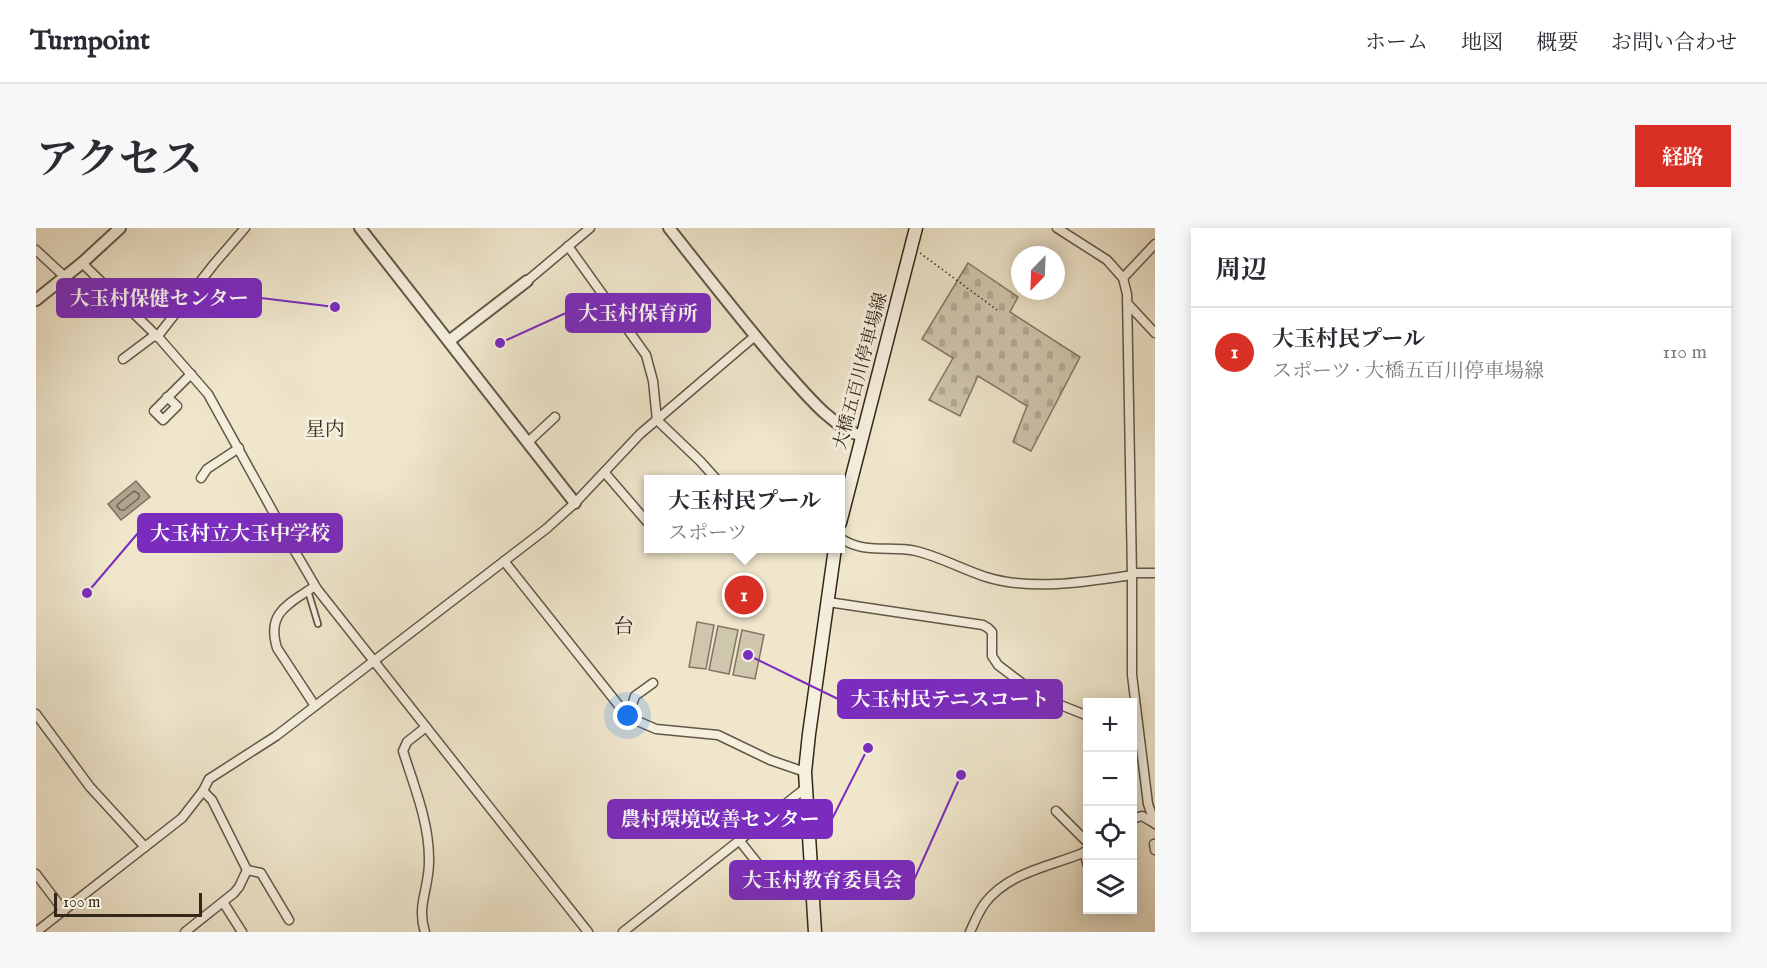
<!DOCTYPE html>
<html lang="ja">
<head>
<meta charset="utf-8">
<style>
	:root { --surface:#fff; --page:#f7f7f7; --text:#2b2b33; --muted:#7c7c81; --line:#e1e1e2; --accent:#d93025 }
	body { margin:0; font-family:"IM FELL English","Noto Serif JP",serif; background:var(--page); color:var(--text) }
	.controls { position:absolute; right:18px; bottom:18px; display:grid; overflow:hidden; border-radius:0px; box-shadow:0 3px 15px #0003 }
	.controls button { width:54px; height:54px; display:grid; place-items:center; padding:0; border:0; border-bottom:2px solid var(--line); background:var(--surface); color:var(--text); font:30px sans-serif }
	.compass { position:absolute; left:975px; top:18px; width:54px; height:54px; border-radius:50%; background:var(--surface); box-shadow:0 3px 15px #0003; rotate:203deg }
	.scale { position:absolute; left:18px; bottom:15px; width:148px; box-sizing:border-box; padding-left:6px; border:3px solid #342719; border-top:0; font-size:16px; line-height:21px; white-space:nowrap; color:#342719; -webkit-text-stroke:4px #f5efde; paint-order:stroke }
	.you { position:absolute; left:592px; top:488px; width:21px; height:21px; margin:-15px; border:4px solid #fff; border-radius:50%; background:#1a73e8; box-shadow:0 0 0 9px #1a73e833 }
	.badge { display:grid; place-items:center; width:39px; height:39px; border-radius:50%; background:var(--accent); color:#fff; font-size:20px; font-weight:700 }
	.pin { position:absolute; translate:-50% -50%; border:3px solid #fff; box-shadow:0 2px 6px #0006 }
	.popup { position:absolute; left:608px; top:247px; width:201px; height:78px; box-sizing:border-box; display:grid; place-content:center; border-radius:0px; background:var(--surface); filter:drop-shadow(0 2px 4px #0005); font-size:20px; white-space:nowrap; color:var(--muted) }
	.popup b { font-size:22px; color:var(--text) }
	.popup::after { content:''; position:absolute; left:50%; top:100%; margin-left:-12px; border:12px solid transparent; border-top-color:var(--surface) }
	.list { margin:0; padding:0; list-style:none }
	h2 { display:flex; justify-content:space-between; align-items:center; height:78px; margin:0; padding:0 24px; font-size:26px }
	h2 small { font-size:20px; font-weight:400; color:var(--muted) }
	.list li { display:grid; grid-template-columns:39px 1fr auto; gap:18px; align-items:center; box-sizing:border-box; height:90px; padding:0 24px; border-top:2px solid var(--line) }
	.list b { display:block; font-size:22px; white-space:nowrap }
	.list p { margin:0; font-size:20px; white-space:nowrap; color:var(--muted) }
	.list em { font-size:20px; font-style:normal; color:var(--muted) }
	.icon { flex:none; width:33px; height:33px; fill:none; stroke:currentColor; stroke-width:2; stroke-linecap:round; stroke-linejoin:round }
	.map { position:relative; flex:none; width:1119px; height:704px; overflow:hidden; border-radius:0px }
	header { display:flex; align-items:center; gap:36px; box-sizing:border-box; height:84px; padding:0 30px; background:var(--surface); border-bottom:2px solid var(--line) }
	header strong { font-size:28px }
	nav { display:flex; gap:33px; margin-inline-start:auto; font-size:21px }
	.intro { display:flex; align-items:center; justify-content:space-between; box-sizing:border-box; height:144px; padding:0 36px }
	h1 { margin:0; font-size:42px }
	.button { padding:15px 27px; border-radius:0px; background:var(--accent); color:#fff; font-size:21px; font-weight:700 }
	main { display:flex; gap:36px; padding:0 36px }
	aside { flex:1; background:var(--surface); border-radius:0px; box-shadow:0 3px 15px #0003 }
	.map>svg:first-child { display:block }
	.grass { fill:#cfc6ae; stroke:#827664; stroke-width:1.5 }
	.cemetery { fill:url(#cemetery-stones); stroke:#827664; stroke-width:1.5 }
	.water { fill:#afa58f; stroke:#7e7360; stroke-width:1.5 }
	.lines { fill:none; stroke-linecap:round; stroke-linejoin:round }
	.shore { stroke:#726654; stroke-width:1.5 }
	.service-casing { stroke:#635746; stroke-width:8 }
	.minor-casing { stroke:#635746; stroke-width:11 }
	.tertiary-casing { stroke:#635746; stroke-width:14 }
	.secondary-casing { stroke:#342719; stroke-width:15 }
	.path { stroke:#342719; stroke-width:1.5; stroke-dasharray:1.5 3; stroke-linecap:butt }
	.service { stroke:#f5efde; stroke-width:4.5 }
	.minor { stroke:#f5efde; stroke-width:8 }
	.tertiary { stroke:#f5efde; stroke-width:10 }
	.secondary { stroke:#f5efde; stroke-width:12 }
	.labels { text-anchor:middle; stroke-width:6; stroke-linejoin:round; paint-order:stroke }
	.street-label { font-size:18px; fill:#342719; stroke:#f5efde }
	.neighbourhood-label { font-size:20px; fill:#342719; stroke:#f5efde }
	.leader { fill:none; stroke:#7b2cbf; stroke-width:2 }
	.callout-dot { fill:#7b2cbf; stroke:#f5efde; stroke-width:2 }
	.callout { fill:#7b2cbf; stroke:#7b2cbf; stroke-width:2 }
	.callout-label { font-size:20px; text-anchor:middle; font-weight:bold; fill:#fff }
</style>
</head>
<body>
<header>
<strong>Turnpoint</strong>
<nav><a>ホーム</a><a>地図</a><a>概要</a><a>お問い合わせ</a></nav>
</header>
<div class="intro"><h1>アクセス</h1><a class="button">経路</a></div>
<main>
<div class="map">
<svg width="1119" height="704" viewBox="0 0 1119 704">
	<defs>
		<pattern id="cemetery-stones" width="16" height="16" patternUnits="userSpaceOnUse" patternTransform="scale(1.5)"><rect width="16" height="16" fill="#cfc6ae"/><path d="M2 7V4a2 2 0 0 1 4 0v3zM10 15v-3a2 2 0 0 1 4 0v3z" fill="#b2aa95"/></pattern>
	</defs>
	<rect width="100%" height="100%" fill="#efe6cc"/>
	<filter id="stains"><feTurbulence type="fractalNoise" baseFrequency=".00333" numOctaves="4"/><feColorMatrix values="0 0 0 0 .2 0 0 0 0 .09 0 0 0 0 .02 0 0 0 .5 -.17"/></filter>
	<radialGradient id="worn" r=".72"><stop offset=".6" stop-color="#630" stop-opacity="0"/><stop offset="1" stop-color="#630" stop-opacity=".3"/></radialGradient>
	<g class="grass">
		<polygon points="661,394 678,397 670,441 653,439"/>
		<polygon points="682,398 702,402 693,446 673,442"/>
		<polygon points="706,402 728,407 719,451 697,447"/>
	</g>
	<polygon class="cemetery" points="932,35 982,69 974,84 1044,129 995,223 977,214 991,178 942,148 924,188 893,172 917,130 886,111"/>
	<polygon class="water" points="100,253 114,269 85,292 72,276"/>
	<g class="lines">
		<polygon class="shore" points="98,263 103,266 103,270 88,282 84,282 81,278 82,276"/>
		<defs>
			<polyline id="service" points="272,363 282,396"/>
			<g id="minor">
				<polyline points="1021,0 1071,32 1087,50 1091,66 1096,347 1096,447 1112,576 1119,596"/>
				<polyline points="532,18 610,127 617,153 621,192 664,233 681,252"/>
				<polyline points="0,22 28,48"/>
				<polyline points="46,35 124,111 172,166 257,320 281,361 552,704"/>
				<polyline points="1087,50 1119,16"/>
				<polyline points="491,53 554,0"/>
				<polyline points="1092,76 1119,105"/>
				<polyline points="121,109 178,36 209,0"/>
				<polyline points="87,131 119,107"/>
				<polyline points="131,169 141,178 127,192 118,183 155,146"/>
				<polyline points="491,215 519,189"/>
				<polyline points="569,245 612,295"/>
				<polyline points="165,250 171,241 203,220"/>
				<path d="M 804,310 C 830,327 854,317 880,323 C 904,329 926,341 950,349 C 995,363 1050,354 1096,347"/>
				<polyline points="468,333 592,489 620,501 682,507 734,532 769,544"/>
				<polyline points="1096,345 1119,345"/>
				<path d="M 279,358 C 253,376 230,384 241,420 L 279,478"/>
				<polyline points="792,374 947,397 952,400 956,404 956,428 962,437 987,456 1017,474 1052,488"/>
				<polyline points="0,486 54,559 109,619"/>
				<polyline points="592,489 599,468 617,455"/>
				<polyline points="1020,583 1052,615"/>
				<polyline points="1096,591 1106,588 1118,595"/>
				<polyline points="703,612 726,641"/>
				<polyline points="1118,616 1119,622"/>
				<polyline points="1048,624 1052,638"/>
				<polyline points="211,642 225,645 253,692"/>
				<polyline points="0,646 28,683"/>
				<polyline points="187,674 206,704"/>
				<polyline points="0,704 146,590 167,563 173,551 240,508 510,301 539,275 604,206 719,108"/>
				<polyline points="149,704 198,665 203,659 211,642 176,572 167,563"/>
				<path d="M 389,704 C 380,677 394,659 393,631 C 393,594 378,558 367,523 L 371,514 L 390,499"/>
				<polyline points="587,704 771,559"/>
				<path d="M 934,704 C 938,695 943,683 949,675 C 974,643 1017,638 1052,623"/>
			</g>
			<g id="tertiary">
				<polyline points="324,0 539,275"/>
				<path d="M 633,0 C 671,48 709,97 749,143 C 771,167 794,197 825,208"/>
				<polyline points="0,72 46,35 84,0"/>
				<polyline points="413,113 491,53"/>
			</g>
			<g id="secondary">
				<polyline points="804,295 880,0"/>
				<polyline points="779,704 769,544 773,506 799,320"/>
			</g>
		</defs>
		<use href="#service" class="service-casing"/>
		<use href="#minor" class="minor-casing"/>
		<use href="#tertiary" class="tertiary-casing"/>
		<use href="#secondary" class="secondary-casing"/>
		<polyline class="path" points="884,25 961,82"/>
		<use href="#service" class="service"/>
		<use href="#minor" class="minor"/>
		<use href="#tertiary" class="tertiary"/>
		<use href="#secondary" class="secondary"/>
	</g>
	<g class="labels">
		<g class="street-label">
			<text transform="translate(824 143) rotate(-75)" y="6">大橋五百川停車場線</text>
		</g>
		<g class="neighbourhood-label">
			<text x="289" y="208">星内</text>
			<text x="588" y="405">台</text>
		</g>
	</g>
	<path class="leader" d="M299 79L225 70M464 115L530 85M51 365L102 305M712 427L802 471M832 520L796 591M925 547L878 652"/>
	<g class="callout-dot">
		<circle cx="299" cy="79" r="6"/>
		<circle cx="464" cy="115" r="6"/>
		<circle cx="51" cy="365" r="6"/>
		<circle cx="712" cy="427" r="6"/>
		<circle cx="832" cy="520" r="6"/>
		<circle cx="925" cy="547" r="6"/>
	</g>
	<g class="callout">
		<rect x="21" y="51" width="204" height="38" rx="6"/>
		<rect x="530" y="66" width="144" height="38" rx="6"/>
		<rect x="102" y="286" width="204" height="38" rx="6"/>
		<rect x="802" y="452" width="224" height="38" rx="6"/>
		<rect x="572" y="572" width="224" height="38" rx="6"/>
		<rect x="694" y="633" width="184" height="38" rx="6"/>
	</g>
	<g class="callout-label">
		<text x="123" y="77">大玉村保健センター</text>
		<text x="602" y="92">大玉村保育所</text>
		<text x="204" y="312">大玉村立大玉中学校</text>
		<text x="914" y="478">大玉村民テニスコート</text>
		<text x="684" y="598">農村環境改善センター</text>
		<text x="786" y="659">大玉村教育委員会</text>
	</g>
	<rect width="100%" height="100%" filter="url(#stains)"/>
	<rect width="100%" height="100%" fill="url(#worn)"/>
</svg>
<div class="controls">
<button>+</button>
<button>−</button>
<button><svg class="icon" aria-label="locate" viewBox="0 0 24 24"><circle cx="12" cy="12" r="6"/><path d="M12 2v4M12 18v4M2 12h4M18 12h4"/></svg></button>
<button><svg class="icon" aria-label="layers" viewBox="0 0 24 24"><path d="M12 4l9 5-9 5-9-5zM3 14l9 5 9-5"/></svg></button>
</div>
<svg class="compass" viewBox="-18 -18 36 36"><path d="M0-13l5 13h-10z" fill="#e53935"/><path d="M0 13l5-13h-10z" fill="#7c7c81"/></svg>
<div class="scale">100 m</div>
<div class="you"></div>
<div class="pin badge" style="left:708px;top:367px">1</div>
<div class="popup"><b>大玉村民プール</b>スポーツ</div>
</div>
<aside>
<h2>周辺<small></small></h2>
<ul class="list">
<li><span class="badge">1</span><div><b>大玉村民プール</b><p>スポーツ · 大橋五百川停車場線</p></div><em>110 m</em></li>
</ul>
</aside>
</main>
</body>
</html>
